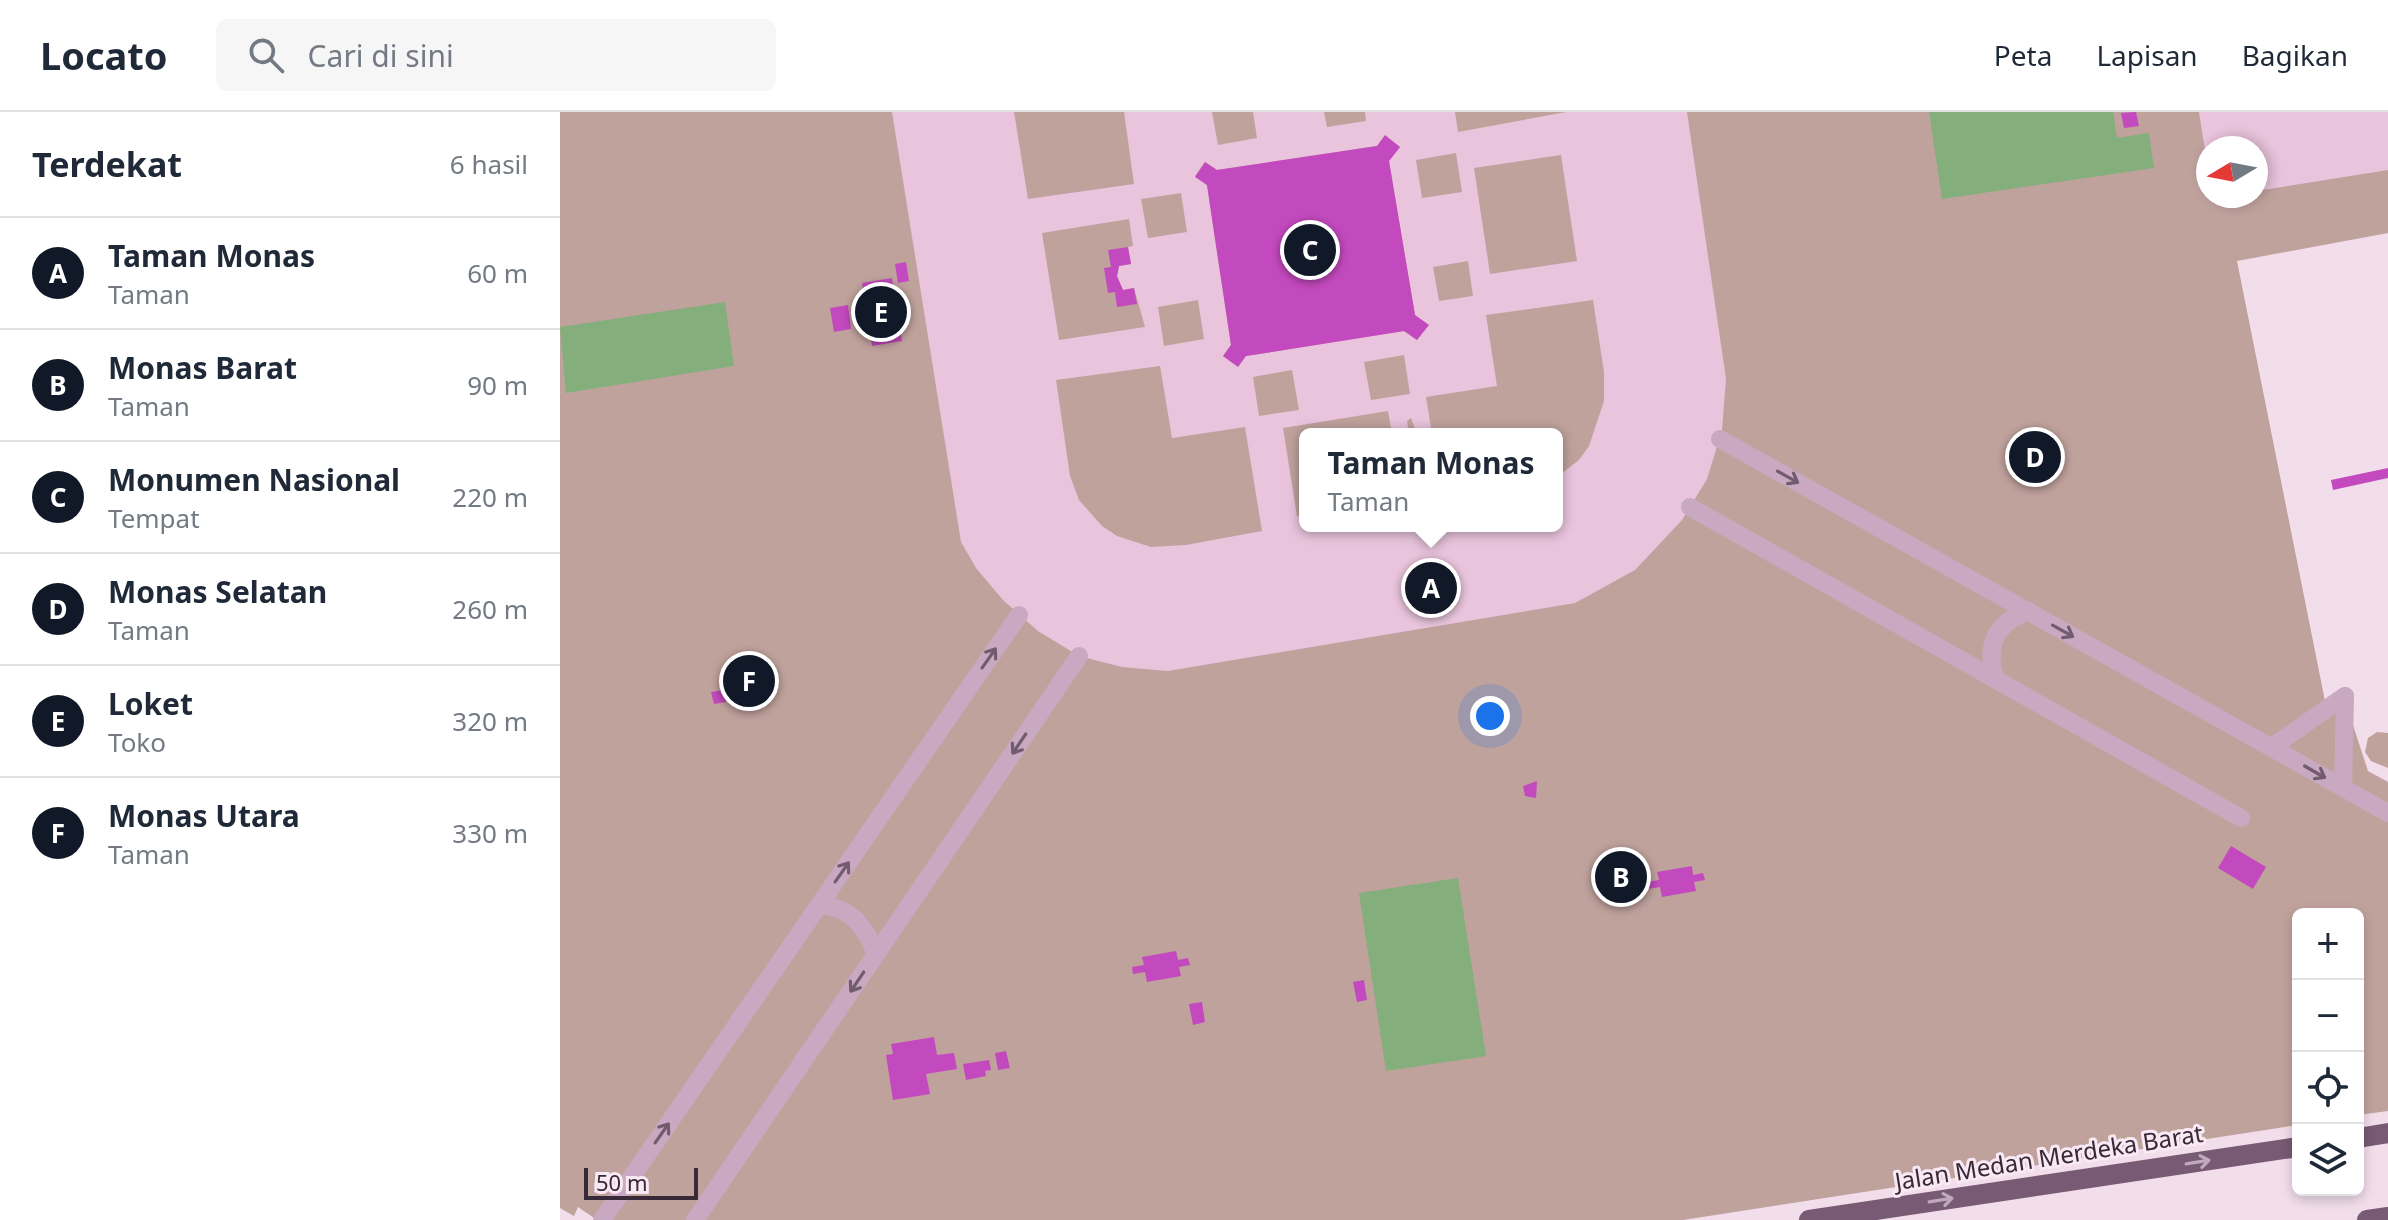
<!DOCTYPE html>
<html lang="id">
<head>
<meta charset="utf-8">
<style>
	:root { --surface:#fff; --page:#f6f6f7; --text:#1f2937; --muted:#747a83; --line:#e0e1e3; --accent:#111827 }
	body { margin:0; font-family:"Noto Sans",sans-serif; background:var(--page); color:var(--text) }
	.controls { position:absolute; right:24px; bottom:24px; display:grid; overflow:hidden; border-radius:12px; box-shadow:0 4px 12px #0003 }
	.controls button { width:72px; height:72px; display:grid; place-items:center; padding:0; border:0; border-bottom:2px solid var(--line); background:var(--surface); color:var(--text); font:40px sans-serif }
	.compass { position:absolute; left:1636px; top:24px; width:72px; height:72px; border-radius:50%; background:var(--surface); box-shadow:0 4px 12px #0003; rotate:260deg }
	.scale { position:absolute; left:24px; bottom:20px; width:114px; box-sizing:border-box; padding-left:8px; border:4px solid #372935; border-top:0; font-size:22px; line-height:28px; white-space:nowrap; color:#372935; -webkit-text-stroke:6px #f9e9f4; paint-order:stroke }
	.you { position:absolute; left:930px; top:604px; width:28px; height:28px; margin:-20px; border:6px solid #fff; border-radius:50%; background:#1a73e8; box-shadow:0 0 0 12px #1a73e833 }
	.badge { display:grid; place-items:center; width:52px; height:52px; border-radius:50%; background:var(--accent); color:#fff; font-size:26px; font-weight:700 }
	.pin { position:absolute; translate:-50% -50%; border:4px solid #fff; box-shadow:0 2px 8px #0006 }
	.popup { position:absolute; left:739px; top:316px; width:264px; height:104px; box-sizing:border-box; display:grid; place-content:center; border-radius:12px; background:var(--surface); filter:drop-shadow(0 2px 6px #0005); font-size:26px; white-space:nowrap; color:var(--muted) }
	.popup b { font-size:30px; color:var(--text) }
	.popup::after { content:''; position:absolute; left:50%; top:100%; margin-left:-16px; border:16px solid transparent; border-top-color:var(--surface) }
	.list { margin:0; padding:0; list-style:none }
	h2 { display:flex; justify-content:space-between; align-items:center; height:104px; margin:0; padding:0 32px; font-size:34px }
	h2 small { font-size:26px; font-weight:400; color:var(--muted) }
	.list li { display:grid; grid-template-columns:52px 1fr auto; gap:24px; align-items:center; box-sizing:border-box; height:112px; padding:0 32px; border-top:2px solid var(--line) }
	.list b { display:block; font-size:30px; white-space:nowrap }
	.list p { margin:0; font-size:26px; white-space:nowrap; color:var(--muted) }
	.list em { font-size:26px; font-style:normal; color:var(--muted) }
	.icon { flex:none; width:44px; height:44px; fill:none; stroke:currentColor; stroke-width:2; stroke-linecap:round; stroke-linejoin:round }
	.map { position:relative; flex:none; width:1828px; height:1108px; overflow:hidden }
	header { display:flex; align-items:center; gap:48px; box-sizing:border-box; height:112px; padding:0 40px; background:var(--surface); border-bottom:2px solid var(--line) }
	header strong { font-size:38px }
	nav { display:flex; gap:44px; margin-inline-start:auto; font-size:28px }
	.search { width:560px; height:72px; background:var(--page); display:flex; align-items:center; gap:20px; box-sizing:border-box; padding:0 28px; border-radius:12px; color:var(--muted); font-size:30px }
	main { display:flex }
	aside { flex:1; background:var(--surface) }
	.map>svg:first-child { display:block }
	.green { fill:#c0a29d; fill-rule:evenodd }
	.plaza { fill:#e9c4dc; fill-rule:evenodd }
	.water { fill:#84ae7c }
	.building { fill:#c349be }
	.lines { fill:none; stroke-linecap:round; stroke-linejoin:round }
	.minor { stroke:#c9a9c1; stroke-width:18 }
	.major { stroke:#785a74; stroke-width:20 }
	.oneway { stroke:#715c6d }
	.oneway2 { stroke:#bfa9ba }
	.labels { text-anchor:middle; stroke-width:6; stroke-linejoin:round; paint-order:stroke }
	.street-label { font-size:24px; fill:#372935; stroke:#f9e9f4 }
</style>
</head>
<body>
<header>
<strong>Locato</strong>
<div class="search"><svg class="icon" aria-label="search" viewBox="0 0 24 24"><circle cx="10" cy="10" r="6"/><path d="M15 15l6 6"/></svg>Cari di sini</div>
<nav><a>Peta</a><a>Lapisan</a><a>Bagikan</a></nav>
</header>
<main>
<aside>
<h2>Terdekat<small>6 hasil</small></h2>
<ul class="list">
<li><span class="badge">A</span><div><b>Taman Monas</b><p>Taman</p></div><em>60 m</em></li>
<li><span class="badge">B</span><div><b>Monas Barat</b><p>Taman</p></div><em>90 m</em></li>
<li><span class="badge">C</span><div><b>Monumen Nasional</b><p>Tempat</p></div><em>220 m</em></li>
<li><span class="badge">D</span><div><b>Monas Selatan</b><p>Taman</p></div><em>260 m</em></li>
<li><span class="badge">E</span><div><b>Loket</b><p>Toko</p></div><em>320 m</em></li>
<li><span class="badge">F</span><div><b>Monas Utara</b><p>Taman</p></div><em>330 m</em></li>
</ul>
</aside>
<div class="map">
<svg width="1828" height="1108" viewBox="0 0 1828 1108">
	<rect width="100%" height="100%" fill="#f2ddeb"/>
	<g class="green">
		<path d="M 0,0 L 1828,0 L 1828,121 L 1677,149 L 1765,589 L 1792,610 L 1808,659 L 1828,670 L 1828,999 L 1798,1003 L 1798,802 L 1738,802 L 1738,1013 L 1123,1108 L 37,1108 L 18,1095 L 14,1104 L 0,1096 ZM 1648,36 L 1696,36 L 1696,84 L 1648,84 ZM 745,322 L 997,322 L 997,414 L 745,414 Z"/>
		<polygon points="1817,620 1828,621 1828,656 1811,649 1805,640 1808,626"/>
	</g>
	<g class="plaza">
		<path d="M 332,0 L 454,0 L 468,87 L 574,72 L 564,0 L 652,0 L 658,33 L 697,26 L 693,0 L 764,0 L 767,15 L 806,9 L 805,0 L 895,0 L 898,20 L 1006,0 L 1127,0 L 1166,267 L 1162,318 L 1147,367 L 1122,408 L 1075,458 L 1015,491 L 608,559 L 562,555 L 519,544 L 478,519 L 443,488 L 416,456 L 401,430 ZM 825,24 L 840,35 L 829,49 L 855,203 L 868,213 L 857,228 L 844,219 L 686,244 L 677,254 L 663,244 L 671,233 L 647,73 L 635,64 L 645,50 L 657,58 L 817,34 ZM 896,41 L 902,80 L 862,86 L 856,48 ZM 1001,43 L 1017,149 L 930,162 L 914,56 ZM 621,81 L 627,120 L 588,126 L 581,87 ZM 569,107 L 573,134 L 568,135 L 571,152 L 559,154 L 557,164 L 563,178 L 574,176 L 585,215 L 499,228 L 482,121 ZM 908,149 L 913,184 L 879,189 L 873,155 ZM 638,188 L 644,227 L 604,234 L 598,195 ZM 1033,188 L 1044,260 L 1044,289 L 1029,334 L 1019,348 L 997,365 L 997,414 L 745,414 L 745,404 L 737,404 L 723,316 L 828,299 L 832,322 L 849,322 L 847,309 L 851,306 L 857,322 L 872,322 L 866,285 L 937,274 L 926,203 ZM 844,243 L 850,282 L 811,288 L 804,250 ZM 600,254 L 612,326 L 685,315 L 702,419 L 626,433 L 591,435 L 557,424 L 542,414 L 519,388 L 510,364 L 496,268 ZM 732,258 L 739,298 L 699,304 L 693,265 Z"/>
		<polygon points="1639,0 1828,0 1828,58 1696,79 1696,36 1648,36 1648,58"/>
	</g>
	<g class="water">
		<polygon points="1369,0 1553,0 1557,26 1589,21 1594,56 1382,87"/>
		<polygon points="165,190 174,254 6,281 0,215"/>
		<polygon points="898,766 926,944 826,959 799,781"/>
	</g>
	<g class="building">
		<polygon points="1576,0 1579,14 1564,16 1561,1"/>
		<polygon points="825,23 840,35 829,49 855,203 869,213 857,228 844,219 686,244 678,255 663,244 671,233 655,127 647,73 635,65 645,50 657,58 817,34"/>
		<polygon points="568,135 571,152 559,154 557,164 563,178 574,176 577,192 557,195 555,180 548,181 544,156 551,155 548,138"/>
		<polygon points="346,150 349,169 338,171 335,152"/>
		<polygon points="332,166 342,229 312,234 309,216 300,218 296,189 305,187 302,171"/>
		<polygon points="288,193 291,217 274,220 270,196"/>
		<polygon points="1828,356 1828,366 1773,378 1771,368"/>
		<polygon points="164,578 166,590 154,592 151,580"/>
		<polygon points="977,669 976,686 965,684 963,674"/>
		<polygon points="1671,734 1706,755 1693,777 1658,756"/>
		<polygon points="1132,754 1133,763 1143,761 1145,768 1134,770 1136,779 1102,785 1100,775 1088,777 1087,770 1099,768 1097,760"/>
		<polygon points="616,839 618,848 628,846 630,853 619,855 621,864 587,870 585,860 573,862 572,855 584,853 582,845"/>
		<polygon points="804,868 807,888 797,890 793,870"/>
		<polygon points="642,890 645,910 633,913 629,892"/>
		<polygon points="374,925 377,943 394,941 397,957 366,962 370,982 333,988 326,943 333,942 331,932"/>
		<polygon points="446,939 450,956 438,958 435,941"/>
		<polygon points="429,948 431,958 425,959 426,964 406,968 403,952"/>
	</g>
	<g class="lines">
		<g class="minor">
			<polyline points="1160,327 1828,701"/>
			<polyline points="1130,395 1681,706"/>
			<path d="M 1435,565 C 1425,533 1436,510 1469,499"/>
			<polyline points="1712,635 1785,584"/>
			<polyline points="1783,676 1785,584"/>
			<path d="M 259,793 C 291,795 305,814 316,842"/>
			<polyline points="42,1108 459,503"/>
			<polyline points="135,1108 519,544"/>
		</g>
		<g class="major">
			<polyline points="1798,1026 1828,1021"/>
			<polyline points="1249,1108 1738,1035"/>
			<polyline points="1807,1108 1828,1105"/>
		</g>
	</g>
	<defs><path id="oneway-shaft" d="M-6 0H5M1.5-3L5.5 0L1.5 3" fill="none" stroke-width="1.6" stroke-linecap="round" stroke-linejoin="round" transform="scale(2)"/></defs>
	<g class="oneway">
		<use href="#oneway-shaft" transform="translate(1228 365) rotate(29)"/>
		<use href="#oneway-shaft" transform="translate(1503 519) rotate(29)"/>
		<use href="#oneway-shaft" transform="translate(429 546) rotate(-55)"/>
		<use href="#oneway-shaft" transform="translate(459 632) rotate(124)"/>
		<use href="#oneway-shaft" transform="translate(1755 660) rotate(30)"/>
		<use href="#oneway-shaft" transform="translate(282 760) rotate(-55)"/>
		<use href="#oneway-shaft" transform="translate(297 870) rotate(124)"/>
		<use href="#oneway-shaft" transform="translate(102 1021) rotate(-55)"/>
	</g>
	<g class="oneway2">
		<use href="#oneway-shaft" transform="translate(1638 1050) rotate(-9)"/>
		<use href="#oneway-shaft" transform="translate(1381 1088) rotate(-9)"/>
	</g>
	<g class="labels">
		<g class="street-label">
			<text transform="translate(1489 1046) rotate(-9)" y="8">Jalan Medan Merdeka Barat</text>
		</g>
	</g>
</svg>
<div class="controls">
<button>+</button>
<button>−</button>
<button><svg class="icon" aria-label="locate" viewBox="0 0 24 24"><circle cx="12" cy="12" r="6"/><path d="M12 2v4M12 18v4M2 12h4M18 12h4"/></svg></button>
<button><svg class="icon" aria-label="layers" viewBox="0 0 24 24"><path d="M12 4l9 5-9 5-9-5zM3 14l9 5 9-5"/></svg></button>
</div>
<svg class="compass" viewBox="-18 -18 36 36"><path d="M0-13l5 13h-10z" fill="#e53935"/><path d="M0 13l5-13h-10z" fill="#747a83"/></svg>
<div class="scale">50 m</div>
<div class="you"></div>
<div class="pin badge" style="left:871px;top:476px">A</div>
<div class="popup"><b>Taman Monas</b>Taman</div>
<div class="pin badge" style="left:1061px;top:765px">B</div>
<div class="pin badge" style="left:750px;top:138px">C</div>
<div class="pin badge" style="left:1475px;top:345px">D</div>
<div class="pin badge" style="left:321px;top:200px">E</div>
<div class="pin badge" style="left:189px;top:569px">F</div>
</div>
</main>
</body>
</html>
